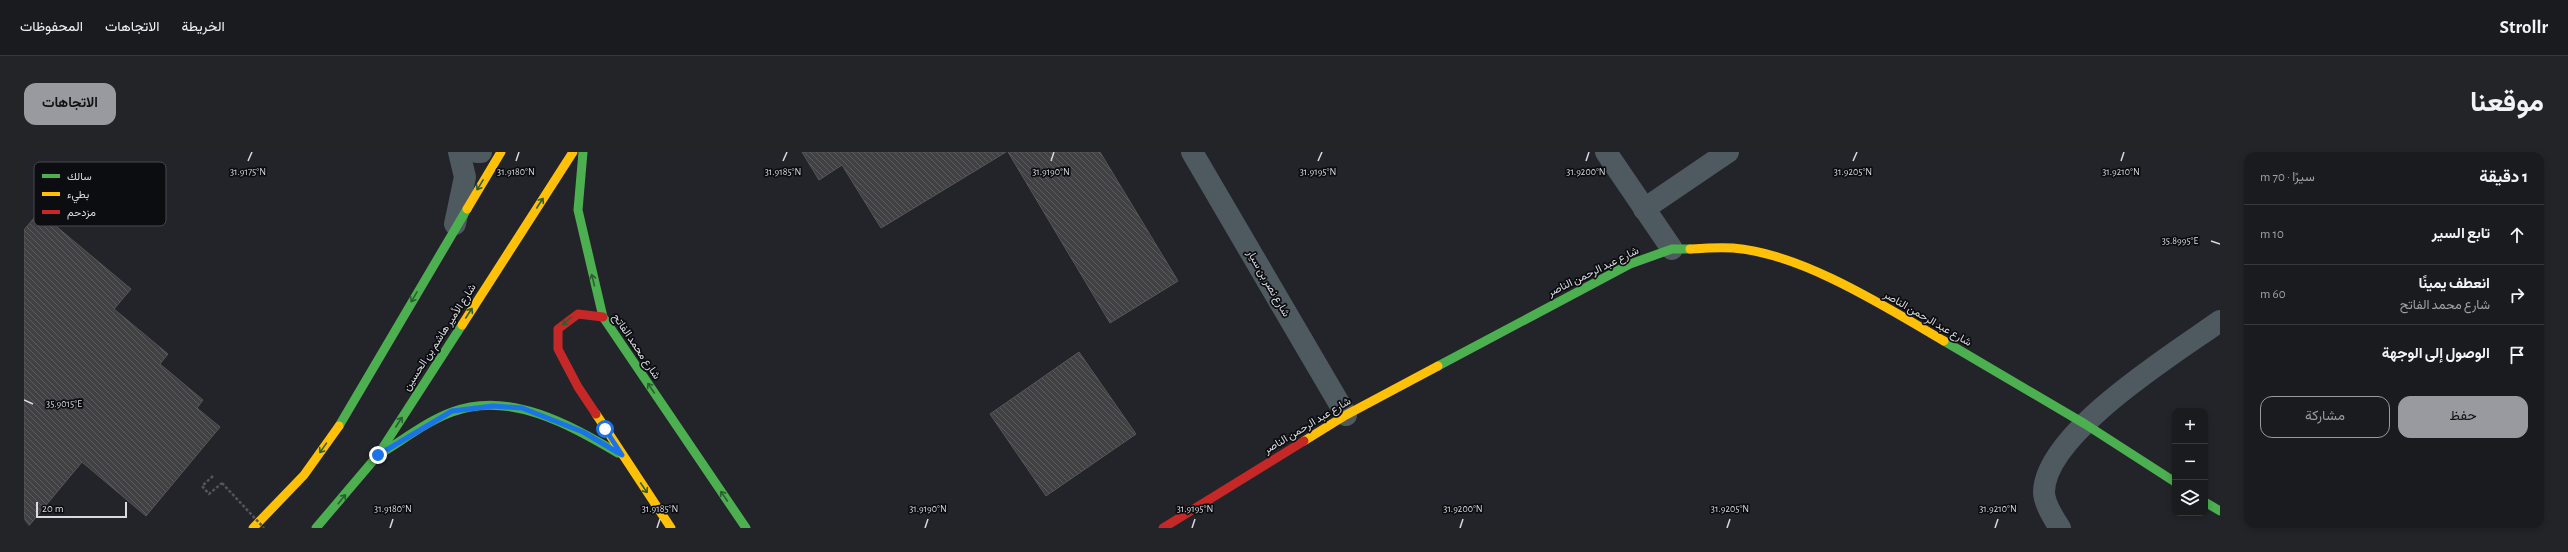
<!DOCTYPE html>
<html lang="ar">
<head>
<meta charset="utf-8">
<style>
	:root { --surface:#1a1b1f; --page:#232428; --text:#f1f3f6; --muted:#9fa1a4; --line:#38393d; --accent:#999a9f }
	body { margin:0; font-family:"Alegreya Sans",Vazirmatn,sans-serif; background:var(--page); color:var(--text); direction:rtl }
	.controls { position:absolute; right:12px; bottom:12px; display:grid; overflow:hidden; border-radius:8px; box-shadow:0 2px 6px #0003 }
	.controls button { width:36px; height:36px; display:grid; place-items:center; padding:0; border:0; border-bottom:1px solid var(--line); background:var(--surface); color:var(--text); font:20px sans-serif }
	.scale { position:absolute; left:12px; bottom:10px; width:91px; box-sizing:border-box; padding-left:4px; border:2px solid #d8dadf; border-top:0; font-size:11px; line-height:14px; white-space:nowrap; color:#d8dadf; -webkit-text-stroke:3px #0c0d10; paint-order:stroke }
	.stop { position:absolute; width:12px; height:12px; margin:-9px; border:3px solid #1a73e8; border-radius:50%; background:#fff }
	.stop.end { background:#1a73e8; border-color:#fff; box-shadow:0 1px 4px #0008 }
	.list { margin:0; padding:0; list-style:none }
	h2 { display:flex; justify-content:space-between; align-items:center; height:52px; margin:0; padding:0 16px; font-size:17px }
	h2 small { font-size:13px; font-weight:400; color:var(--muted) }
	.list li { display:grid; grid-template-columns:26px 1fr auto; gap:12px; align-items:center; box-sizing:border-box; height:60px; padding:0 16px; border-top:1px solid var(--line) }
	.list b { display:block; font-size:15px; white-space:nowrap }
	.list p { margin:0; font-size:13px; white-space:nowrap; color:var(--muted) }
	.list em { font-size:13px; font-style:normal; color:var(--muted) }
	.actions { display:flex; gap:8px; padding:12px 16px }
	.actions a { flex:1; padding:9px 0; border:1px solid var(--accent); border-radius:12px; text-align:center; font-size:14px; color:var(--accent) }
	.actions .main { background:var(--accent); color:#111 }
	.icon { flex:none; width:22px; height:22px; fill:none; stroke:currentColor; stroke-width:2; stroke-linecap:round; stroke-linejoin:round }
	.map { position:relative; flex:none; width:2196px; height:376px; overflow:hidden; direction:ltr; border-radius:12px }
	header { display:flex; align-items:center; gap:24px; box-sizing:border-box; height:56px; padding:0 20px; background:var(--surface); border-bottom:1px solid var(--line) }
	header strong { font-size:19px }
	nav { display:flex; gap:22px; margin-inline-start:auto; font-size:14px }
	.intro { display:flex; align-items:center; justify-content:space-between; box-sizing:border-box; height:96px; padding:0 24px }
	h1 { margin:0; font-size:28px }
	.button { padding:10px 18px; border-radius:12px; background:var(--accent); color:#111; font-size:14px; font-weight:700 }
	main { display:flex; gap:24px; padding:0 24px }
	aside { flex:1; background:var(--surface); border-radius:12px; box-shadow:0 2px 6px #0003 }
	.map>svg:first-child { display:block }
	.building { fill:url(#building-back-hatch); stroke:#565659 }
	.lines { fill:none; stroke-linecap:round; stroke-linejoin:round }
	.path { stroke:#4f565c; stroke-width:2.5; stroke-dasharray:3 2; stroke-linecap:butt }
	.street { stroke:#4f5960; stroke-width:22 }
	.fast { stroke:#4caf50; stroke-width:9 }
	.slow { stroke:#ffc107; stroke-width:9 }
	.jam { stroke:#c62828; stroke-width:9 }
	.path-bridge { stroke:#4f565c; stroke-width:2.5; stroke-dasharray:3 2; stroke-linecap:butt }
	.oneway { stroke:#2c5e30 }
	.route { stroke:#1a73e8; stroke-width:5 }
	.ticks { fill:none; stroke:#d8dadf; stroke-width:1.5 }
	.labels { text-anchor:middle; stroke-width:3.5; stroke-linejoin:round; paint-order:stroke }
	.street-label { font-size:11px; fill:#d8dadf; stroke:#0c0d10 }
	.key { fill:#0c0d10; stroke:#494a4e; stroke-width:1 }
	.key-label { font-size:11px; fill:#d8dadf }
	.ticks-label { font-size:10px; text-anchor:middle; fill:#d8dadf; stroke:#0c0d10; stroke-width:3.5; stroke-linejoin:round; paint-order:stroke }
</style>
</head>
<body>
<header>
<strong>Strollr</strong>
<nav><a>الخريطة</a><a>الاتجاهات</a><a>المحفوظات</a></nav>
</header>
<div class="intro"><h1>موقعنا</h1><a class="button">الاتجاهات</a></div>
<main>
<aside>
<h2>1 دقيقة<small>سيرًا · 70 m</small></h2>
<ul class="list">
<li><svg class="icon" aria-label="ahead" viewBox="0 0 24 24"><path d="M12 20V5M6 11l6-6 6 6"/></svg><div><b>تابع السير</b></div><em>10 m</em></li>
<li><svg class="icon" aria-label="right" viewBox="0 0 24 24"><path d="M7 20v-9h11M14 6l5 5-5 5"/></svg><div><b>انعطف يمينًا</b><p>شارع محمد الفاتح</p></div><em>60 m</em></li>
<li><svg class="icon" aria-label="arrive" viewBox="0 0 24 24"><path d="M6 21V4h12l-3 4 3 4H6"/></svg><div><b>الوصول إلى الوجهة</b></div></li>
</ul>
<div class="actions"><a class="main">حفظ</a><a>مشاركة</a></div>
</aside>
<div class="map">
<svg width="2196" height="376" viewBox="0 0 2196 376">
	<defs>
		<pattern id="building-back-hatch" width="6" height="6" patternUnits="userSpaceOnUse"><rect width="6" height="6" fill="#414144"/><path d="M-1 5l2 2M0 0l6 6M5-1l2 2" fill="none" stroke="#5c5c5f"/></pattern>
	</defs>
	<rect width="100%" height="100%" fill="#232429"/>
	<g class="building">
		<polygon points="778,0 982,0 857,76 818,13 795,28"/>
		<polygon points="984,0 1076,0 1154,129 1086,171"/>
		<polygon points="15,60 107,137 90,157 144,202 136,212 179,248 173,256 196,275 122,364 58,310 3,376 0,376 0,78"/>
		<polygon points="1055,200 1112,282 1022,344 966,262"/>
	</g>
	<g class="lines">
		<polyline class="path" points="189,324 178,334 185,342 198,331"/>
		<g class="street">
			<polyline points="453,0 457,0"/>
			<polyline points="1168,0 1322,263"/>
			<polyline points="1582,0 1648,97"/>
			<polyline points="1620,57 1704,0"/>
			<polyline points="431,72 441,25 435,0"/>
			<path d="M 2036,376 C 2030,367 2020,351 2020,340 C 2021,281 2151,201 2196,169"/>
		</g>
		<g class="fast">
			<polyline points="559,0 554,58 579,165 722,376"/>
			<polyline points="1920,189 2061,272 2151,330"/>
			<polyline points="1414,214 1606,112 1648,97 1666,97"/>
			<polyline points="315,274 443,57"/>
			<path d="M 354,303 C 378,289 401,270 428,260 C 485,238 546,273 594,301"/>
			<polyline points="2181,350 2196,359"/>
			<polyline points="292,376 354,303 438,173"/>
		</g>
		<g class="slow">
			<polyline points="443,57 477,0"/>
			<path d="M 1666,97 C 1681,96 1695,95 1709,96 C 1777,101 1862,155 1920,189"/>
			<polyline points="438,173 549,0"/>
			<polyline points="572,262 647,376"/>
			<polyline points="1280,289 1322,263 1414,214"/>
			<polyline points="229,376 280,323 315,274"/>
		</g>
		<g class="jam">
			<polyline points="572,262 554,235 534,197 534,177 554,162 579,165"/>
			<polyline points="1139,376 1280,289"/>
		</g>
		<polyline class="path-bridge" points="198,331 240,376"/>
	</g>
	<defs><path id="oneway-shaft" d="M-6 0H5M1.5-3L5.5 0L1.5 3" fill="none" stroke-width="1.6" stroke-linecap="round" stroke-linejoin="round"/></defs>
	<g class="oneway">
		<use href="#oneway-shaft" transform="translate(456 33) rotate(122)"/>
		<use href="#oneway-shaft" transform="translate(516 51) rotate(-57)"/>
		<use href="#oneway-shaft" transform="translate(569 128) rotate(-104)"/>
		<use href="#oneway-shaft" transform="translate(390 145) rotate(120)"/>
		<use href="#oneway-shaft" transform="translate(445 161) rotate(-57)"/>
		<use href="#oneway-shaft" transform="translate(543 169) rotate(140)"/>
		<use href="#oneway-shaft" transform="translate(627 236) rotate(-124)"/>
		<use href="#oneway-shaft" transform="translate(375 270) rotate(-57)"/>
		<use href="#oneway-shaft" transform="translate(299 296) rotate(125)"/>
		<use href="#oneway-shaft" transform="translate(620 336) rotate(56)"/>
		<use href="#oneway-shaft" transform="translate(700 344) rotate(-124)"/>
		<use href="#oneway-shaft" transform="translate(318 347) rotate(-51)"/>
	</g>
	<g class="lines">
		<polyline class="route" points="354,303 428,259 469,254 498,256 559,280 598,303 581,277"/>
	</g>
	<path class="ticks" d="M 224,9 L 228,0M 492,9 L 495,0M 759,9 L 763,0M 1027,9 L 1030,0M 1294,9 L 1298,0M 1562,9 L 1565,0M 1829,9 L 1833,0M 2097,9 L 2100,0M 2187,89 L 2196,92M 0,248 L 9,252M 366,376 L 369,367M 633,376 L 636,367M 901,376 L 904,367M 1168,376 L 1171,367M 1436,376 L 1439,367M 1703,376 L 1706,367M 1971,376 L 1974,367"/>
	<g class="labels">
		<g class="street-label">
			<text transform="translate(1569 119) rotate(-26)" y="4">شارع عبد الرحمن الناصر</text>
			<text transform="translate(1245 131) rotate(60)" y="4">شارع نصر بن سيار</text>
			<text transform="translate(1904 166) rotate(30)" y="4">شارع عبد الرحمن الناصر</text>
			<text transform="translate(415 185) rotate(-57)" y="4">شارع الأمير هاشم بن الحسين</text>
			<text transform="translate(613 194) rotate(56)" y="4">شارع محمد الفاتح</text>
			<text transform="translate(1283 273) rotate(-31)" y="4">شارع عبد الرحمن الناصر</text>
		</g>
	</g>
	<rect x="10" y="10" width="132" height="64" rx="6" class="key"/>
	<rect x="18" y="22" width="18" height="4" fill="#4caf50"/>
	<rect x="18" y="40" width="18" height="4" fill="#ffc107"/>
	<rect x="18" y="58" width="18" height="4" fill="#c62828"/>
	<g class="key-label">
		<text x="43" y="28">سالك</text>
		<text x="43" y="46">بطيء</text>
		<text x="43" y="64">مزدحم</text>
	</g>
	<g class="ticks-label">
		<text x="2097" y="23">31.9210°N</text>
		<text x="224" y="23">31.9175°N</text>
		<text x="492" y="23">31.9180°N</text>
		<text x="759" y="23">31.9185°N</text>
		<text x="1027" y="23">31.9190°N</text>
		<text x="1294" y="23">31.9195°N</text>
		<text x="1562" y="23">31.9200°N</text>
		<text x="1829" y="23">31.9205°N</text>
		<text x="2156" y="92">35.8995°E</text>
		<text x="40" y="255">35.9015°E</text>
		<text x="369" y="360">31.9180°N</text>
		<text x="636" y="360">31.9185°N</text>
		<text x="904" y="360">31.9190°N</text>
		<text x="1171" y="360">31.9195°N</text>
		<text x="1439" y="360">31.9200°N</text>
		<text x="1706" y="360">31.9205°N</text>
		<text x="1974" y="360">31.9210°N</text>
	</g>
</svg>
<div class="controls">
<button>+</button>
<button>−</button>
<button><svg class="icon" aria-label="layers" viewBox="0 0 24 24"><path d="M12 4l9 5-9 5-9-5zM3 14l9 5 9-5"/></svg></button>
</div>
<div class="scale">20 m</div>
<div class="stop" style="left:581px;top:277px"></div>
<div class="stop end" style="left:354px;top:303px"></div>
</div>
</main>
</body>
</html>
